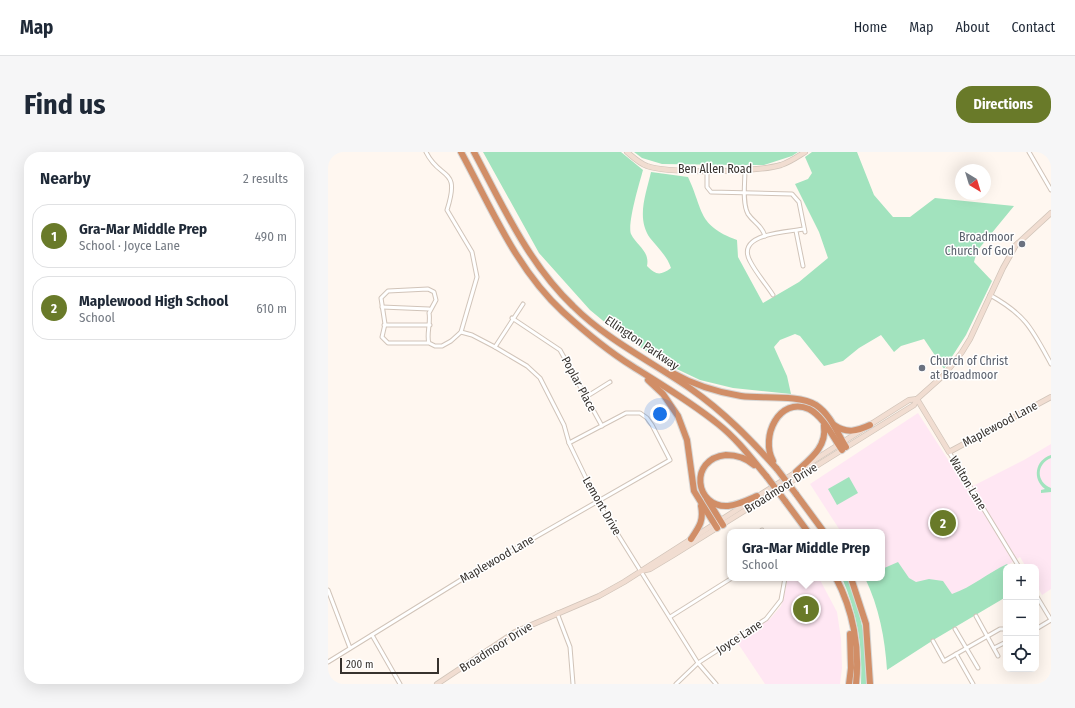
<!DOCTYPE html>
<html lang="en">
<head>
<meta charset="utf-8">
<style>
	:root { --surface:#fff; --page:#f6f6f7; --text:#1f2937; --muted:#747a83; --line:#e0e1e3; --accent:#697a29 }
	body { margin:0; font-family:"Fira Sans Condensed",sans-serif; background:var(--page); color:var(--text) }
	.controls { position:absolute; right:12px; bottom:12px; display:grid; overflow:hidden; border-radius:8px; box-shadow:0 4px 16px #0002 }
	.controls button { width:36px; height:36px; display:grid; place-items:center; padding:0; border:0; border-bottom:1px solid var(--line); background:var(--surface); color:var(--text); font:20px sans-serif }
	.compass { position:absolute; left:627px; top:12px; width:36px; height:36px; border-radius:50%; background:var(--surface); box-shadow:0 4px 16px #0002; rotate:142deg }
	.scale { position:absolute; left:12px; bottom:10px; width:99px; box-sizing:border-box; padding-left:4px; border:2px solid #37322e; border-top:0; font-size:11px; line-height:14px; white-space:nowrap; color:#37322e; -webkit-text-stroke:3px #fff; paint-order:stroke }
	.you { position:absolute; left:332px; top:262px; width:14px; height:14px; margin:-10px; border:3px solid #fff; border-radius:50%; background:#1a73e8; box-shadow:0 0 0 6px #1a73e833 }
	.badge { display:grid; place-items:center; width:26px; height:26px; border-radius:50%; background:var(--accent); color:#fff; font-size:13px; font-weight:700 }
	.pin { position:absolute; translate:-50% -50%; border:2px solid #fff; box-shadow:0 1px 4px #0006 }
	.popup { position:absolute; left:399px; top:377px; width:158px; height:52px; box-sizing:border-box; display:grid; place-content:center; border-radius:8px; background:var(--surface); filter:drop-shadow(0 1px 3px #0005); font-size:13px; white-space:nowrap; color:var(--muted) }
	.popup b { font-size:15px; color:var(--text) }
	.popup::after { content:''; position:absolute; left:50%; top:100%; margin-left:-8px; border:8px solid transparent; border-top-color:var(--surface) }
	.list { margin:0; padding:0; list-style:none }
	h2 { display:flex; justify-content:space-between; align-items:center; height:52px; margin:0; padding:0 16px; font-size:17px }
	h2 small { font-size:13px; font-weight:400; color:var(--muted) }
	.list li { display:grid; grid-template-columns:26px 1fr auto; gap:12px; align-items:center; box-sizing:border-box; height:64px; margin:0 8px 8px; padding:0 8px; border:1px solid var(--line); border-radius:16px }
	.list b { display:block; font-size:15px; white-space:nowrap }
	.list p { margin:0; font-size:13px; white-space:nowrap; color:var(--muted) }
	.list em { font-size:13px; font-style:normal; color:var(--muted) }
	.icon { flex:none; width:22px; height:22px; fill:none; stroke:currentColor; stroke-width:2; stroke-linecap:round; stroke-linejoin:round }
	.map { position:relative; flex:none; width:723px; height:532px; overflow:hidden; border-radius:16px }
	header { display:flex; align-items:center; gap:24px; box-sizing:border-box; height:56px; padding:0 20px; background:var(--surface); border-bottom:1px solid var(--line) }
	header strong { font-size:19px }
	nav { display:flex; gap:22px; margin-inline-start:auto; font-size:14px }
	.intro { display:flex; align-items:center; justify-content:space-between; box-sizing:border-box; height:96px; padding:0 24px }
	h1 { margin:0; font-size:28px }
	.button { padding:10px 18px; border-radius:16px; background:var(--accent); color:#fff; font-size:14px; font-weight:700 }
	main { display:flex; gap:24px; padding:0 24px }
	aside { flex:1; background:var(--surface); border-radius:16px; box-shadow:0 4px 16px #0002 }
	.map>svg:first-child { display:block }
	.education { fill:#ffe7f3 }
	.green { fill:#a2e3be }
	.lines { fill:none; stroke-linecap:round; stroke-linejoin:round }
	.street-casing { stroke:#d1c4b9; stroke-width:5 }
	.secondary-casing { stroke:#d1c4b9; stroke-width:6 }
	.highway-casing { stroke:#d7d6d5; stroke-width:8 }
	.street { stroke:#fff; stroke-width:3 }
	.secondary { stroke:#f1ddd1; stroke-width:4.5 }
	.highway { stroke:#d18e67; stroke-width:6 }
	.highway-bridge-casing { stroke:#d7d6d5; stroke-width:8; stroke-linecap:butt }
	.highway-bridge { stroke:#d18e67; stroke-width:6 }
	.worship-dot { fill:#6b7280; stroke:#fff; stroke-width:1.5 }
	.labels { text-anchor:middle; stroke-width:3; stroke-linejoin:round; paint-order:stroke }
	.street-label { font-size:12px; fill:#37322e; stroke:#fff }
	.worship-label { font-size:12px; fill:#5b616d; stroke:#fff; text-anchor:end }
</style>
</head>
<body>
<header>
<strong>Map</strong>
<nav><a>Home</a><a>Map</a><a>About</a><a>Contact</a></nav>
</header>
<div class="intro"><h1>Find us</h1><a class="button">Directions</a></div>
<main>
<aside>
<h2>Nearby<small>2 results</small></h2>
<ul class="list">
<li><span class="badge">1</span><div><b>Gra-Mar Middle Prep</b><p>School · Joyce Lane</p></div><em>490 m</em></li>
<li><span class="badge">2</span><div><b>Maplewood High School</b><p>School</p></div><em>610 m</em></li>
</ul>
</aside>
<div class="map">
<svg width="723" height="532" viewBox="0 0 723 532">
	<rect width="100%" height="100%" fill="#fff7f0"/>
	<g class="education">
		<polygon points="590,261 639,337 696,308 723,292 723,437 714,443 708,432 708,415 698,415 692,405 640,440 617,449 554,426 554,380 513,380 482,332"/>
		<polygon points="458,426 491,426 509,460 513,487 514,516 512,532 437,532 409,490 442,467 453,454 459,431"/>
	</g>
	<g class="green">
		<path d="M 155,0 L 293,0 L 315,18 C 312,29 299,72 303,82 C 309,94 322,99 319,114 C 328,123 332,124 343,116 C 339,104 330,96 322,86 C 308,66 318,42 323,20 L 360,25 C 376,59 369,73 409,88 L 410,105 L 435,151 L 471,130 L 500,106 L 491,80 L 467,32 L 480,27 L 484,21 L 477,5 L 484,0 L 529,0 L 546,43 L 565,65 L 582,65 L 607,46 L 686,54 L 649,99 L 646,110 L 664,129 L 638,183 L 616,217 L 596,187 L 573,194 L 566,200 L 553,183 L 531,196 L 515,209 L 496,214 L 472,184 L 467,182 L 452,188 L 446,195 L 459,224 L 463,242 L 405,236 L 372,228 L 336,211 L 285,177 L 262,158 L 211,101 Z"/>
		<polygon points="306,0 470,0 464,4 436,13 406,13 334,12 314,6"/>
		<path d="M 723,303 L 723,306 C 708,312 708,330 723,336 L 723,340 L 713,341 L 713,338 L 717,337 C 704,327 707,308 723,303 Z"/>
		<polygon points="521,325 530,341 509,353 500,337"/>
		<path d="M 570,410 L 581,426 L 588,430 L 601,427 L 615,429 L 624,442 C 644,435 660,421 679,412 L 682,415 L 678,415 L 678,445 L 607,487 L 559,518 C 557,486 551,455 537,426 L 554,426 L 554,417 Z"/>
		<path d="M 514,426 L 519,426 L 522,432 C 533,466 542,496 538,532 L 533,532 C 535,494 529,461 514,426 Z"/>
	</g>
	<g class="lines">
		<defs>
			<g id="street">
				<path d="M 98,0 C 112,29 133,14 119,58 L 144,100 L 149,125 L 133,180 L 123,189 L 114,194 L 107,194 L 101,191 L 60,191 L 54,185 L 57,172 L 53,146 L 60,139 L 100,137 L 106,140 L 108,148 L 101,161 C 103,170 98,184 101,191"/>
				<polyline points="701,0 723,38"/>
				<polyline points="379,18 379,35 383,40 464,42 471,50 477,80"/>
				<path d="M 417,18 C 417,30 414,51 420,62 C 426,71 434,73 437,84"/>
				<polyline points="468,79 475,114"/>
				<path d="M 445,143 C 438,132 428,121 422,109 C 407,81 460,80 476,77"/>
				<path d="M 662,143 C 698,163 704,177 723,212"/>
				<polyline points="54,155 101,157"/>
				<polyline points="184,166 232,198 274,274"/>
				<polyline points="56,173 102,173"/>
				<polyline points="133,180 144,183 167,195 199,214 212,226 236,273 241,291 269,349 370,511 388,532"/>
				<polyline points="167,195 195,152"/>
				<polyline points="258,245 282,230"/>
				<polyline points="621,300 691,415"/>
				<polyline points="434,378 435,380"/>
				<polyline points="0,438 22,496"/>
				<polyline points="708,443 723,468"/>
				<polyline points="229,461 242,495 245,532"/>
				<polyline points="648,464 670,504"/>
				<polyline points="342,465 404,426"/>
				<polyline points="627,477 650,516"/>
				<polyline points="708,477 723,468"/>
				<polyline points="44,483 72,532"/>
				<polyline points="605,489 616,509 672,477 678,477"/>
				<polyline points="666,496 678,490"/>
				<polyline points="628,502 645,532"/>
				<polyline points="0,510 136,426 342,308 324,273 319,266 312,261 298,261 241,291"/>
				<polyline points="348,532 370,511 438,467 453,448 457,426"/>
				<polyline points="722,532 723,530"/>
			</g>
			<g id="secondary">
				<path d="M 299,0 C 305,5 311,11 319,14 C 342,22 429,20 453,13 C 462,10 469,5 477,0"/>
				<polyline points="589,247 621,300 723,245"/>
				<polyline points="477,314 581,248 589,247"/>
				<polyline points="427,346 470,319"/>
				<polyline points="313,419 322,417 347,402 586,253 589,247 617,222 634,200 642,187 675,116 688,93 723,61"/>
				<polyline points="109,532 187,480 271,444 296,430 421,350"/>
			</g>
			<g id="highway">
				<path d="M 133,0 C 163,55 188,117 235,160 C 257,180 280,199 304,214 C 334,233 363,250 390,272 C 409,287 424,307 439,325"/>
				<path d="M 146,0 C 175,54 200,111 245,154 C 279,188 324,210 363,237 C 396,260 423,288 449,317"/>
				<path d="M 343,220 C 364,232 388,240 413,244 C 434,247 470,242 488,253 C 503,263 509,281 518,295"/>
				<polyline points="320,228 335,242 350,264 359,288 366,339 389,376"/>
				<path d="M 506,273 C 519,282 529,279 542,273"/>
				<path d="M 445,309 C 432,285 451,244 481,257 C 495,264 505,285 514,298"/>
				<path d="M 426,313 C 418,306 408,303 398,303 C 360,307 367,356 400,354 C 410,353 420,348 429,344"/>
				<path d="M 468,320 C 482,307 499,295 496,274"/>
				<polyline points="468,342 496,380"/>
				<polyline points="379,347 395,373"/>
				<polyline points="457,349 480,380"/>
				<path d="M 363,387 C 371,375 376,369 373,354"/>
				<path d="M 508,426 C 525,458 532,496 528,532"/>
				<polyline points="523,426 538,472 542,532"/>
				<polyline points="521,532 523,516 522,482"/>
			</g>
		</defs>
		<use href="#street" class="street-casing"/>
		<use href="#secondary" class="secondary-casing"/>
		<use href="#highway" class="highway-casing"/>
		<use href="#street" class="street"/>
		<use href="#secondary" class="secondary"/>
		<use href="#highway" class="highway"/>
		<defs>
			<g id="highway-bridge">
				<polyline points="449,317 468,342"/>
				<polyline points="439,325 457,349"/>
			</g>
		</defs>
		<use href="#highway-bridge" class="highway-bridge-casing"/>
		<use href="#highway-bridge" class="highway-bridge"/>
	</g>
	<g class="worship-dot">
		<circle cx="694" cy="92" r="4"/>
		<circle cx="594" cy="216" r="4"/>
	</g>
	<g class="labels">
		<g class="street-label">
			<text x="387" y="21">Ben Allen Road</text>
			<text transform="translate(314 191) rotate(34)" y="4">Ellington Parkway</text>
			<text transform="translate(251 232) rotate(62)" y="4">Poplar Place</text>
			<text transform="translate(672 272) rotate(-28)" y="4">Maplewood Lane</text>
			<text transform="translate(640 331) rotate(59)" y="4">Walton Lane</text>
			<text transform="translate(453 336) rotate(-32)" y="4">Broadmoor Drive</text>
			<text transform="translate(274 354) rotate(60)" y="4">Lemont Drive</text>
			<text transform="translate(169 407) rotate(-30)" y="4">Maplewood Lane</text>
			<text transform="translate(411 485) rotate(-33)" y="4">Joyce Lane</text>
			<text transform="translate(168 495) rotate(-32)" y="4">Broadmoor Drive</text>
		</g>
		<g class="worship-label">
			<text x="686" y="89">Broadmoor<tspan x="686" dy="14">Church of God</tspan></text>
			<text x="602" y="213" text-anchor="start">Church of Christ<tspan x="602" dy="14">at Broadmoor</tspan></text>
		</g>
	</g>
</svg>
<div class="controls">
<button>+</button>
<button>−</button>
<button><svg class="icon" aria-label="locate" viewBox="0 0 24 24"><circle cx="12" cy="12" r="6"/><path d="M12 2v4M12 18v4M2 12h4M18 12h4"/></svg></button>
</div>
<svg class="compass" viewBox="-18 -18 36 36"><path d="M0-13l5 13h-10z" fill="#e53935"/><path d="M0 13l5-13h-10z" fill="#747a83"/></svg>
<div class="scale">200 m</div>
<div class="you"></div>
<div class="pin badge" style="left:478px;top:457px">1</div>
<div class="popup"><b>Gra-Mar Middle Prep</b>School</div>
<div class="pin badge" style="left:615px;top:371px">2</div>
</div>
</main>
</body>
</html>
